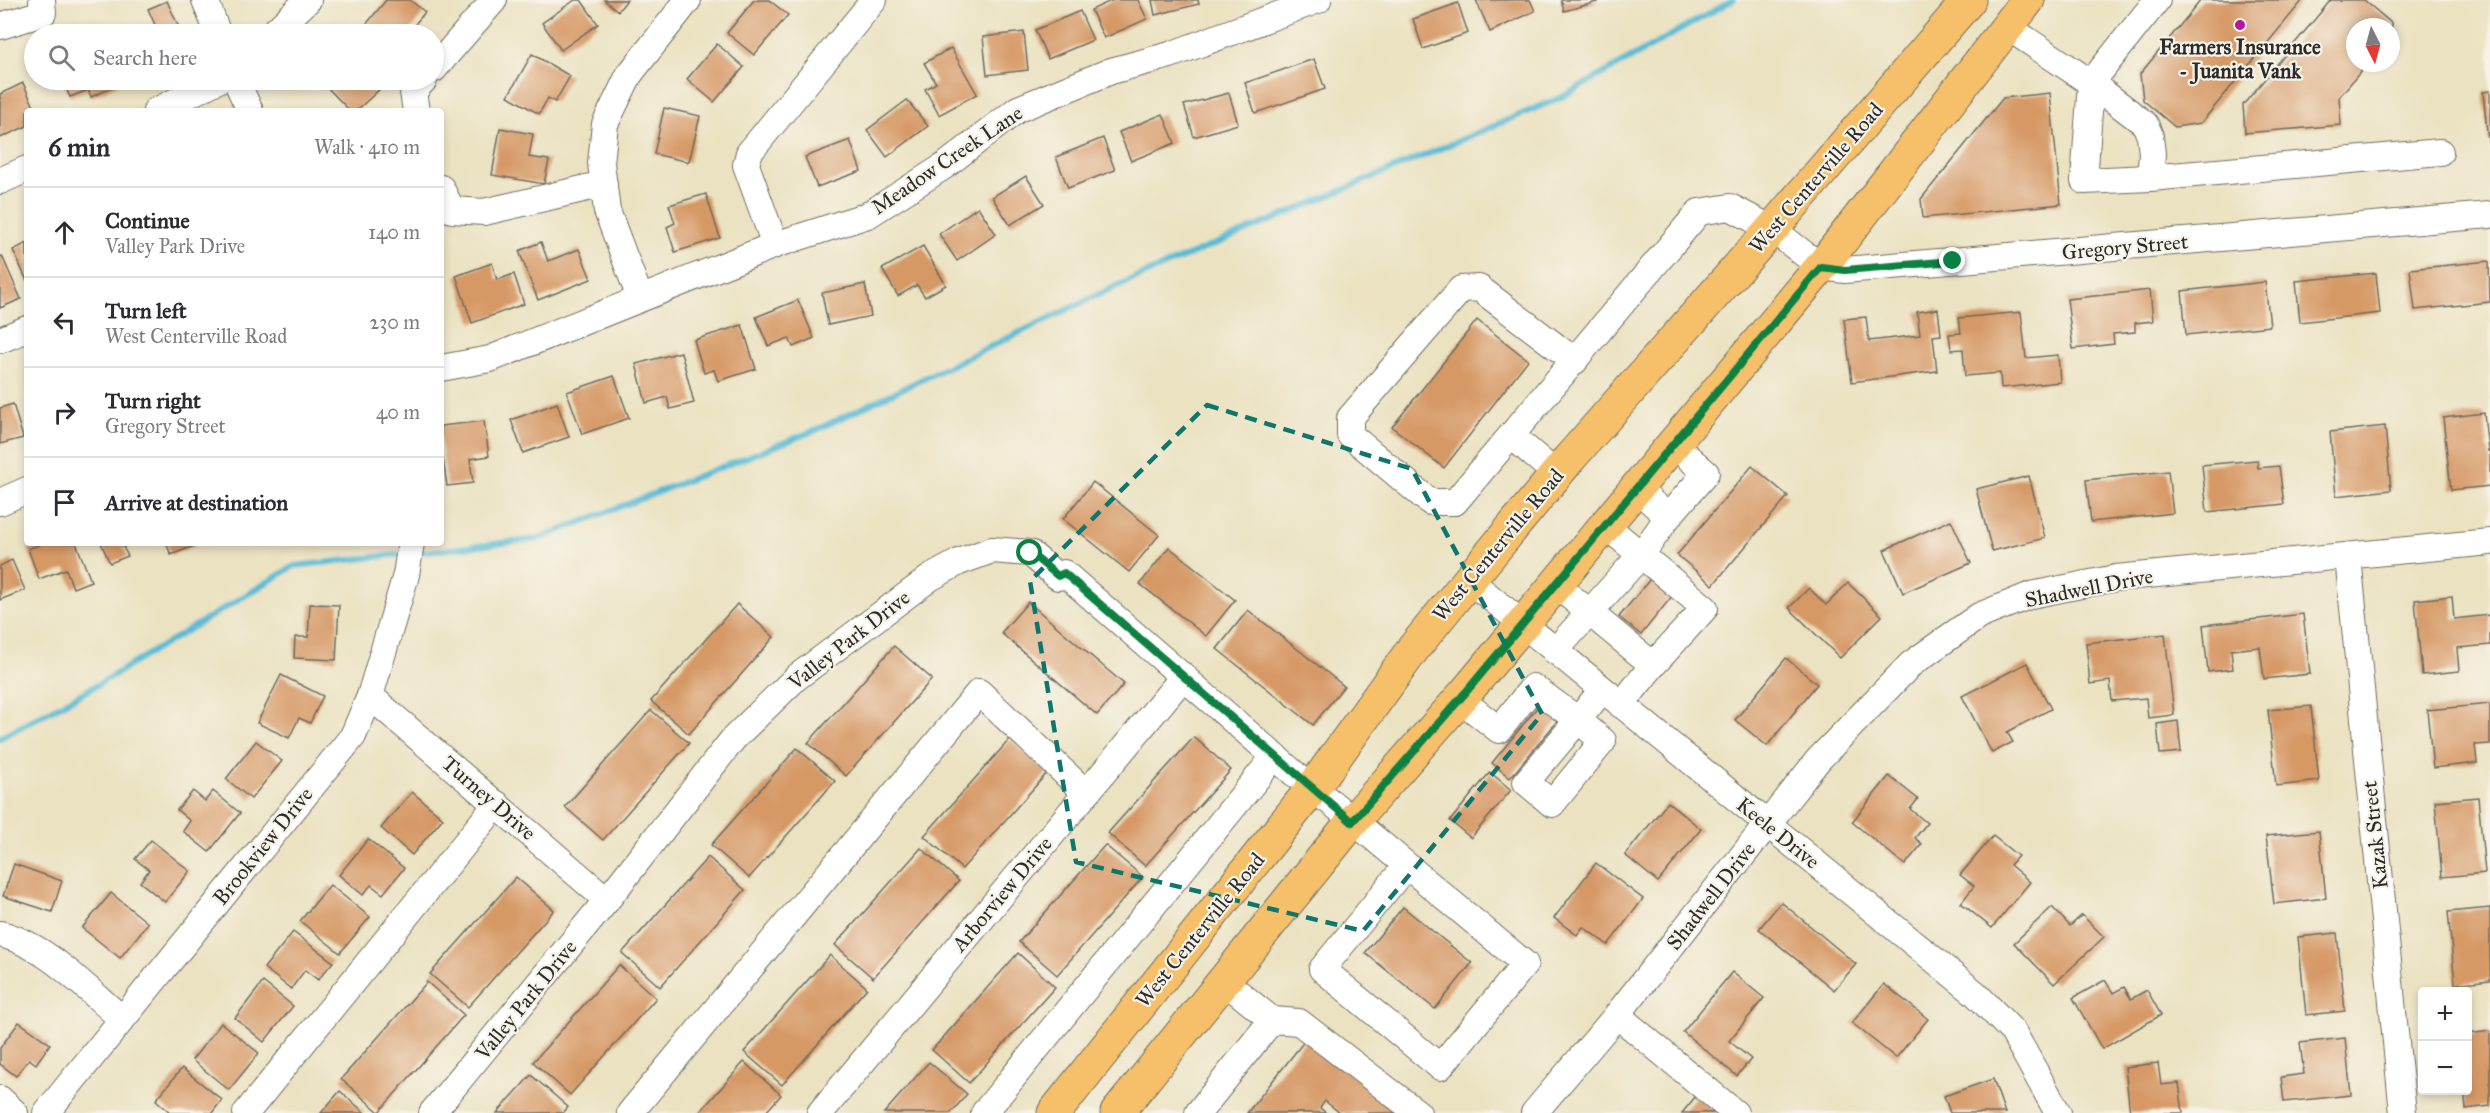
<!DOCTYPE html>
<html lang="en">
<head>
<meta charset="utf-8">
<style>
	:root { --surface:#fff; --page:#f7f7f7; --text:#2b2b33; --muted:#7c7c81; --line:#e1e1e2 }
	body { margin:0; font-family:"IM FELL Great Primer",serif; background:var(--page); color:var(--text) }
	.controls { position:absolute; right:18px; bottom:18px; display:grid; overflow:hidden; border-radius:6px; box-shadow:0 3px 9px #0003 }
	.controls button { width:54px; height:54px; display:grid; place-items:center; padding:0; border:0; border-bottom:2px solid var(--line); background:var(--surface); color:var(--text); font:30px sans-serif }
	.compass { position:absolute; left:2346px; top:18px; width:54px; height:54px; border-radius:50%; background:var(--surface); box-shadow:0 3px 9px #0003; rotate:174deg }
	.stop { position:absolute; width:18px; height:18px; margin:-14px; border:4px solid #0b8043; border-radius:50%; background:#fff }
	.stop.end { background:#0b8043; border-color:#fff; box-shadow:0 2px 6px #0008 }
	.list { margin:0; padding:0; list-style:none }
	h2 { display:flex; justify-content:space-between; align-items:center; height:78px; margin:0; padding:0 24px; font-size:26px }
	h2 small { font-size:20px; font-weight:400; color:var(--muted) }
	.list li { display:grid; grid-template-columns:39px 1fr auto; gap:18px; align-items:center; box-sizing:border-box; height:90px; padding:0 24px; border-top:2px solid var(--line) }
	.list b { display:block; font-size:22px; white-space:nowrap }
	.list p { margin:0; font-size:20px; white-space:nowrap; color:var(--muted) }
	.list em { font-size:20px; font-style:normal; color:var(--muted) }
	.icon { flex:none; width:33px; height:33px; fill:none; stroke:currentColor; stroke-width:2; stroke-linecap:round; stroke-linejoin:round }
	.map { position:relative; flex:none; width:2490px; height:1113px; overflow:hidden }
	.search { position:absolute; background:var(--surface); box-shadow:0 3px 9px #0003; left:24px; top:24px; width:420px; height:66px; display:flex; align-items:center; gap:15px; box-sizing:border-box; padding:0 21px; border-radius:33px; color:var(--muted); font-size:22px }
	.panel { position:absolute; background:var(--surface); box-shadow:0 3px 9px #0003; left:24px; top:108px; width:420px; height:438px; border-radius:6px }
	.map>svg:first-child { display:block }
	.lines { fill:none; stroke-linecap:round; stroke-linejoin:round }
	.stream { stroke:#56bad4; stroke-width:6 }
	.building { fill:#d69865 }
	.minor-casing { stroke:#6e6b60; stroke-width:28 }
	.major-casing { stroke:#6e6b60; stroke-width:35 }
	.minor { stroke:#fff; stroke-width:26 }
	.major { stroke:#f6c06b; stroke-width:33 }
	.route { stroke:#0b8043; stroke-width:8 }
	.marked { fill:none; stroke:#0f766e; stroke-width:4.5; stroke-dasharray:12 8; stroke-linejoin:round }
	.poi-dot { fill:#b5179e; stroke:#f7f3e8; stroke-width:2 }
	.labels { text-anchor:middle; stroke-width:4.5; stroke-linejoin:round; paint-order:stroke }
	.poi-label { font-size:21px; font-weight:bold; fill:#2b2b2b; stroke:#f7f3e8 }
	.street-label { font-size:21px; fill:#2b2b2b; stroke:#f7f3e8 }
</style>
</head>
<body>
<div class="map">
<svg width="2490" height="1113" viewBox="0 0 2490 1113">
	<rect width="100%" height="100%" fill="#f7f3e8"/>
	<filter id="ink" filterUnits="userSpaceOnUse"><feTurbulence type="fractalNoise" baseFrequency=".0167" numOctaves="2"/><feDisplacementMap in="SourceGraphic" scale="12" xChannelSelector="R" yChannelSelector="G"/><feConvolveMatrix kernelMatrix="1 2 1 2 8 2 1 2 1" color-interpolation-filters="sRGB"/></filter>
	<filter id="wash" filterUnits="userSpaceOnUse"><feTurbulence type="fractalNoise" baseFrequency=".008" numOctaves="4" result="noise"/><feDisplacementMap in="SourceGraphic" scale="24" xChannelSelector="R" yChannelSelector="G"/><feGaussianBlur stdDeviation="1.35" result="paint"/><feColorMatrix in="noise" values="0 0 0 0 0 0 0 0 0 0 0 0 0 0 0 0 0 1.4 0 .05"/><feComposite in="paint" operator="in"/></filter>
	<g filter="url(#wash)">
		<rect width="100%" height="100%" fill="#ebe2c1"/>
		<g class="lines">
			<g class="stream">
				<polyline points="415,553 538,539 816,430 1121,284 1562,97 1733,0"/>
				<polyline points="0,738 99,684 294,566 402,554"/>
			</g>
		</g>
		<g id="blocks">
			<g class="building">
				<polygon points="386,0 410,0 425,12 407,34 374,34 364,27"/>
				<polygon points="575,0 581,0 598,24 561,50 542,23"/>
				<polygon points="604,0 627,0 618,11"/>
				<polygon points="754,0 769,0 788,15 754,55 727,33"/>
				<polygon points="1113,0 1138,0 1147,19 1104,38 1091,10"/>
				<polygon points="1152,0 1198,0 1199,4 1155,15"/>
				<polygon points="1476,0 1530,0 1535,11 1490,32"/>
				<polygon points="1561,0 1596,0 1597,2 1564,11"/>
				<polygon points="2201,0 2303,0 2201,123 2175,127 2143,100 2140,74"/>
				<polygon points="2331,0 2364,0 2391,23 2392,27 2355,27 2355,63 2368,63 2339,97 2341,125 2245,133 2243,105"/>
				<polygon points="167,1 182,34 140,34 156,27 148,9"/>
				<polygon points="1458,3 1468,33 1423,49 1413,19"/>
				<polygon points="1080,11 1093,40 1048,59 1035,30"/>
				<polygon points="1024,32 1028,70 987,75 983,37"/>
				<polygon points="717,44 744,67 714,102 687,79"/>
				<polygon points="951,48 977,94 939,115 925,89 936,83 924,63"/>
				<polygon points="532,54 570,76 555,102 548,98 539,114 508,96"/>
				<polygon points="1314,59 1325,89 1255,113 1245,83"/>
				<polygon points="62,80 116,80 118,85 91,97 88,90 70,97"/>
				<polygon points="320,80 373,80 381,88 356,111 350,111"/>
				<polygon points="23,83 36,111 27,111 27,126 0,138 0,94"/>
				<polygon points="2490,91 2490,141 2488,141 2483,92"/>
				<polygon points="1229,93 1238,124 1194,137 1184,105"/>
				<polygon points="2050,93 2061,204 1923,218 1921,199 2003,98"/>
				<polygon points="907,100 928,126 887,157 867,130"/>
				<polygon points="664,108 700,116 689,162 654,154"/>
				<polygon points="1163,114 1175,143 1131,161 1119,132"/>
				<polygon points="500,128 533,134 529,157 549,160 544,184 492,175"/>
				<polygon points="1103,138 1115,170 1068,188 1056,157"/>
				<polygon points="850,140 861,171 817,187 805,157"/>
				<polygon points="1026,176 1044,204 1010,225 992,197"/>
				<polygon points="706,194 720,238 675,252 667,227 675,223 669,205"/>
				<polygon points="978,207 996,234 957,261 939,234"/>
				<polygon points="541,242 548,261 579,249 591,279 538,300 519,251"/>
				<polygon points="27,243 27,281 13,250"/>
				<polygon points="923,246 946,285 925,297 917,285 898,296 882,269"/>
				<polygon points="0,256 2,256 21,299 0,308"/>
				<polygon points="2489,261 2490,302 2415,310 2410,269"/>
				<polygon points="492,263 497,280 514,274 524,304 472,323 456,276"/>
				<polygon points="2376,273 2380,313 2300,322 2296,281"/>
				<polygon points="2265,282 2270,326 2186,335 2182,291"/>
				<polygon points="865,284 871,316 828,325 822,293"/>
				<polygon points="2150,290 2153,321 2135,323 2135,332 2113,334 2114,344 2073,349 2067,299"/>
				<polygon points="798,300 814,338 793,347 789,338 768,346 756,317"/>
				<polygon points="1938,309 1941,335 1933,336 1937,371 1852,382 1844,319 1866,317 1869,341 1920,335 1917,312"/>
				<polygon points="2021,312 2026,358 2058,355 2060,382 2001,388 2000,373 1965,376 1963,349 1951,350 1949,334 1961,333 1959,318"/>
				<polygon points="1477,320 1528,360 1444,468 1392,427"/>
				<polygon points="742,325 756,369 718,381 714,370 704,373 694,340"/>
				<polygon points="681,352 694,403 670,409 667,397 646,403 636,364"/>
				<polygon points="614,376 629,418 582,434 567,392"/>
				<polygon points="557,403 569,437 523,453 511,420"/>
				<polygon points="13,404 23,438 0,444 0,408"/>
				<polygon points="2484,413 2488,451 2490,450 2490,486 2451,490 2443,418"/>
				<polygon points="484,421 489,456 470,459 473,483 447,486 441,445 441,426"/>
				<polygon points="2385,426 2391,490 2336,496 2330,432"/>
				<polygon points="2257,460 2258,468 2279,466 2284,504 2207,512 2202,465"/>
				<polygon points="1752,466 1788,496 1713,585 1677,555"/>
				<polygon points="2168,471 2173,513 2091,522 2086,480"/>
				<polygon points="2029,476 2045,538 1992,551 1976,489"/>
				<polygon points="1093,482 1159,535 1129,572 1063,519"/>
				<polygon points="1951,520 1971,563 1903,593 1884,550"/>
				<polygon points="44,543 76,543 91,581 73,588 66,569 39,579 28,549"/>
				<polygon points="101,543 131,543 123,547 128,556 110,563"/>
				<polygon points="166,543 195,543 196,545 171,555"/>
				<polygon points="1169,547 1235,600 1206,636 1140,584"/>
				<polygon points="12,560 25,590 0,600 0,566"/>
				<polygon points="1655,573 1677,590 1641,635 1619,617"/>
				<polygon points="1848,583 1882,616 1840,658 1789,608 1809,588 1826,605"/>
				<polygon points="2452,596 2454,619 2490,615 2490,645 2457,648 2459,671 2422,675 2415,600"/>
				<polygon points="1028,602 1124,684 1097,715 1001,633"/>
				<polygon points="310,604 339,605 336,660 294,658 295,637 308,637"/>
				<polygon points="737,604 774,637 689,734 651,701"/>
				<polygon points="1248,610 1344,686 1313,725 1217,649"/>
				<polygon points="2303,614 2310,674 2264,679 2260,647 2231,650 2233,669 2208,672 2203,625"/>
				<polygon points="2165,634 2174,715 2148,718 2146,698 2112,701 2110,681 2090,684 2086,643"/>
				<polygon points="894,646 932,679 846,776 808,743"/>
				<polygon points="1786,658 1817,684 1767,746 1735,720"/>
				<polygon points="2027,663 2051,709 2007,732 2013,742 1992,753 1962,696"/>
				<polygon points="281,675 323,696 310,723 299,718 289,738 257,723"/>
				<polygon points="1540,704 1559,719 1510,778 1492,763"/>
				<polygon points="2490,704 2490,744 2475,745 2477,763 2433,768 2427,710"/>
				<polygon points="2311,706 2319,781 2276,786 2268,710"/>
				<polygon points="651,710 689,743 603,840 565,807"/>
				<polygon points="2178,721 2181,752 2160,754 2157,724"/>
				<polygon points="1194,737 1231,770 1145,866 1108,833"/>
				<polygon points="1010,739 1048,772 962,869 924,836"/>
				<polygon points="256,741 282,761 251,799 226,779"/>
				<polygon points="797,748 835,781 749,878 711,845"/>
				<polygon points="1490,772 1511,790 1471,838 1450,821"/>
				<polygon points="1889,776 1918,799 1910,809 1927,823 1915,838 1922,844 1905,865 1852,822"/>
				<polygon points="193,791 205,801 213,791 240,813 209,852 183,831 190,821 177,810"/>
				<polygon points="412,792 443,818 412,855 381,828"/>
				<polygon points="2478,797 2485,873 2442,877 2435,801"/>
				<polygon points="1668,802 1701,829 1658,882 1625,855"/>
				<polygon points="2319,831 2326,898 2274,904 2266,836"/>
				<polygon points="1993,836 2018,856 2010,865 2030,882 1992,928 1961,903 1974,886 1960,875"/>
				<polygon points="368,839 404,868 383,894 371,885 363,895 339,875"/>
				<polygon points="151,840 190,871 165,902 140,882 149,870 135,859"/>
				<polygon points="1105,845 1143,877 1057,975 1019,942"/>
				<polygon points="921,848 959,881 873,978 835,945"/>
				<polygon points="708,857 745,890 660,987 622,953"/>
				<polygon points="1596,863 1643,899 1608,945 1583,927 1577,935 1554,918"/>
				<polygon points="14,864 62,881 52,912 3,896"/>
				<polygon points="516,877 554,910 468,1007 430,974"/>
				<polygon points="330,885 370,917 340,953 300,921"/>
				<polygon points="111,893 148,923 120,958 82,928"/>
				<polygon points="1781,902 1856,964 1834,990 1759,929"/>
				<polygon points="1403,907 1472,963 1435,1009 1365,953"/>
				<polygon points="2052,907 2070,926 2082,915 2104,937 2054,984 2014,943"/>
				<polygon points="2490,908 2490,980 2455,984 2448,912"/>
				<polygon points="293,932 333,962 318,980 305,970 291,989 264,968"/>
				<polygon points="2337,933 2345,1011 2306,1015 2298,937"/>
				<polygon points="1018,953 1055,987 969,1083 932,1050"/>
				<polygon points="830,955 867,988 782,1085 744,1052"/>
				<polygon points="619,965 656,998 570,1095 533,1062"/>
				<polygon points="1732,972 1764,998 1729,1041 1751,1059 1737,1076 1683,1032"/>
				<polygon points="2105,980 2113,993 2124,987 2131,999 2147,990 2161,1015 2102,1049 2073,998"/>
				<polygon points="263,982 293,1006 264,1042 235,1018"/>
				<polygon points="427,982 464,1015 379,1112 341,1079"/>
				<polygon points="1884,984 1928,1019 1896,1058 1852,1023"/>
				<polygon points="19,1022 50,1044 36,1064 29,1059 16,1076 0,1064 0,1048"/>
				<polygon points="221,1023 259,1053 229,1090 192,1060"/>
				<polygon points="2490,1031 2490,1106 2466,1109 2464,1090 2468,1090 2468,1034"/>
				<polygon points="1310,1034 1410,1113 1340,1113 1325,1101 1320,1108 1326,1113 1247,1113"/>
				<polygon points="2345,1038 2351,1095 2284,1102 2281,1077 2304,1074 2300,1043"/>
				<polygon points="744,1062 781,1095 765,1113 699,1113"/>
				<polygon points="929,1062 967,1094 951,1113 884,1113"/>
				<polygon points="2158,1063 2161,1085 2179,1083 2183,1113 2130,1113 2125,1067"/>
				<polygon points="182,1068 222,1100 212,1113 171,1113 156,1100"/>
				<polygon points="531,1075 568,1107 563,1113 497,1113"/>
				<polygon points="1993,1079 2005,1113 1950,1113 1944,1096"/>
				<polygon points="340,1091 365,1113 321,1113"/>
				<polygon points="1696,1096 1718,1113 1682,1113"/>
			</g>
		</g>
	</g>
	<g filter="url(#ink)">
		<use href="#blocks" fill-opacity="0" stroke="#6e6b60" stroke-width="1.5"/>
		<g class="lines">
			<defs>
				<g id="minor">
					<polyline points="205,0 218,34"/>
					<polyline points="0,26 43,13 42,0"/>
					<polyline points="2006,26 2091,83 2145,124 2150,136 2152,154 2150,178 2440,152"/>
					<polyline points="272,34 308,0"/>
					<polyline points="434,69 494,0"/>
					<polyline points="236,80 250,111"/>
					<polyline points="156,111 218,80"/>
					<polyline points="416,111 413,92 424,80"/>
					<polyline points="2150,178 2084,181 2091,83 2157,0"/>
					<polyline points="0,181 27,169"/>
					<polyline points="441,188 452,210 484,212 604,184"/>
					<polyline points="775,245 746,165 749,153 874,0"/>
					<polyline points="640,298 607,211 601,163 605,124 629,75 688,0"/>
					<polyline points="0,340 27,329"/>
					<polyline points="1575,361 1479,288 1461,289 1350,418 1350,435 1430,502 1455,502 1699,212 1730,207 1772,229 1821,267 1845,270 2490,215"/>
					<polyline points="441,368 490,359 775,245 868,215 946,165 1018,109 1111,71 1170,55 1318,0"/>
					<polyline points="1512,436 1556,474"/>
					<polyline points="1636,488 1668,517 1706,473 1673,444"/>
					<polyline points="0,502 27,490"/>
					<polyline points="2348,557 2403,1113"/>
					<polyline points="1469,580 1976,994 2013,1032 2058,1113"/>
					<polyline points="1555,584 1653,665 1621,705"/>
					<polyline points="1555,651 1641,555 1605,525"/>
					<polyline points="1653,665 1705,608 1641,555 1668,517"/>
					<polyline points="370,696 607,900"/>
					<polyline points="1460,699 1499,730 1533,687 1578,720 1602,690"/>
					<polygon points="1578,720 1603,741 1552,804 1526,782"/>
					<path d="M 0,934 C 45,944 88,990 122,1019"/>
					<polyline points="1224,981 1272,1020"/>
					<polyline points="1617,1015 1735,1113"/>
					<polyline points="0,1099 15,1113"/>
					<polyline points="46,1113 353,736 370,696 406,575 411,543"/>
					<polyline points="246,1113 497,804"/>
					<polyline points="432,1113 607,900 734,738 797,677 930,578 959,562 992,550 1030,553 1058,577 1064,573 1312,789 1332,803 1525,964 1440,1067 1322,969 1406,866"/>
					<polyline points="630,1113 979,692 1086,793"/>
					<polyline points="820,1113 1184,676"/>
					<polyline points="984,1113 1275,756"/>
					<polyline points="1198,1113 1272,1020 1299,1022 1418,1113"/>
					<polyline points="1534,1113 1617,1015 1818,760 1911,664 1979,616 2031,595 2116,578 2490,542"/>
				</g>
				<g id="major">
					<polyline points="1054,1113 1312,789 1413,649 1469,580 1569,459 1772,229 1969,0"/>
					<polyline points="1117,1113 1352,822 1466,692 1821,267 2028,0"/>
				</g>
			</defs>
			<use href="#minor" class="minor-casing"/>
			<use href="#major" class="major-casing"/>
			<use href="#minor" class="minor"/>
			<use href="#major" class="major"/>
		</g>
	</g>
	<g class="lines" filter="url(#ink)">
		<polyline class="route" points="1030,553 1058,576 1064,573 1352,822 1466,692 1821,267 1845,270 1953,261"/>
	</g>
	<path class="marked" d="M 1207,405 L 1412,469 L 1542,714 L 1363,931 L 1076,862 L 1030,581 Z"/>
	<circle class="poi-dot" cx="2240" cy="25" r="6"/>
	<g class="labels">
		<g class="poi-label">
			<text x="2240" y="54">Farmers Insurance<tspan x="2240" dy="24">- Juanita Vank</tspan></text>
		</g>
		<g class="street-label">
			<text transform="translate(947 160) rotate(-34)" y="7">Meadow Creek Lane</text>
			<text transform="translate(1816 178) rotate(-49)" y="7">West Centerville Road</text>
			<text transform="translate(2125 247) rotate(-5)" y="7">Gregory Street</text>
			<text transform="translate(1498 545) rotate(-50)" y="7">West Centerville Road</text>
			<text transform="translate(2089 588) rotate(-11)" y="7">Shadwell Drive</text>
			<text transform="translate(849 640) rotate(-38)" y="7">Valley Park Drive</text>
			<text transform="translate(489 798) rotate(41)" y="7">Turney Drive</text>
			<text transform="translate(1778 833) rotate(39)" y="7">Keele Drive</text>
			<text transform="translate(2375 835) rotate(-96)" y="7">Kazak Street</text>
			<text transform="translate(263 846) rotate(-51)" y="7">Brookview Drive</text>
			<text transform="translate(1002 894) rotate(-50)" y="7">Arborview Drive</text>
			<text transform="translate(1711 896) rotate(-52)" y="7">Shadwell Drive</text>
			<text transform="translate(1200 930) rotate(-51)" y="7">West Centerville Road</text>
			<text transform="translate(526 1000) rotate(-51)" y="7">Valley Park Drive</text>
		</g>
	</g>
</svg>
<div class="controls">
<button>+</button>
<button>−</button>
</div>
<svg class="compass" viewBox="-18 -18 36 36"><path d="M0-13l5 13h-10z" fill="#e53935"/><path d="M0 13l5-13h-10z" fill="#7c7c81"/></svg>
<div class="stop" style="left:1030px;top:553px"></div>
<div class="stop end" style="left:1953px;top:261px"></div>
<div class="search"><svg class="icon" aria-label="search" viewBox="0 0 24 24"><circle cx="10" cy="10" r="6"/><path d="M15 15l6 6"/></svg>Search here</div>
<section class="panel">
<h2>6 min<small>Walk · 410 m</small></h2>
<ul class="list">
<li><svg class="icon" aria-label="ahead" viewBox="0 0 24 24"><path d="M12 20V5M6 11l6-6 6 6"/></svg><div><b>Continue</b><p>Valley Park Drive</p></div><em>140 m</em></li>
<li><svg class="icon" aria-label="left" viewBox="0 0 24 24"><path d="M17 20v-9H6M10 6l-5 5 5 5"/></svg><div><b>Turn left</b><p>West Centerville Road</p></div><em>230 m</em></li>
<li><svg class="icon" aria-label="right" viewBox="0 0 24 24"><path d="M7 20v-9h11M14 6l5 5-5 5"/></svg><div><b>Turn right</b><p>Gregory Street</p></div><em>40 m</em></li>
<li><svg class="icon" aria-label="arrive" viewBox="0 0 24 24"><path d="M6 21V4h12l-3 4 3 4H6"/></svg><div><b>Arrive at destination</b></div></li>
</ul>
</section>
</div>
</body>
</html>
